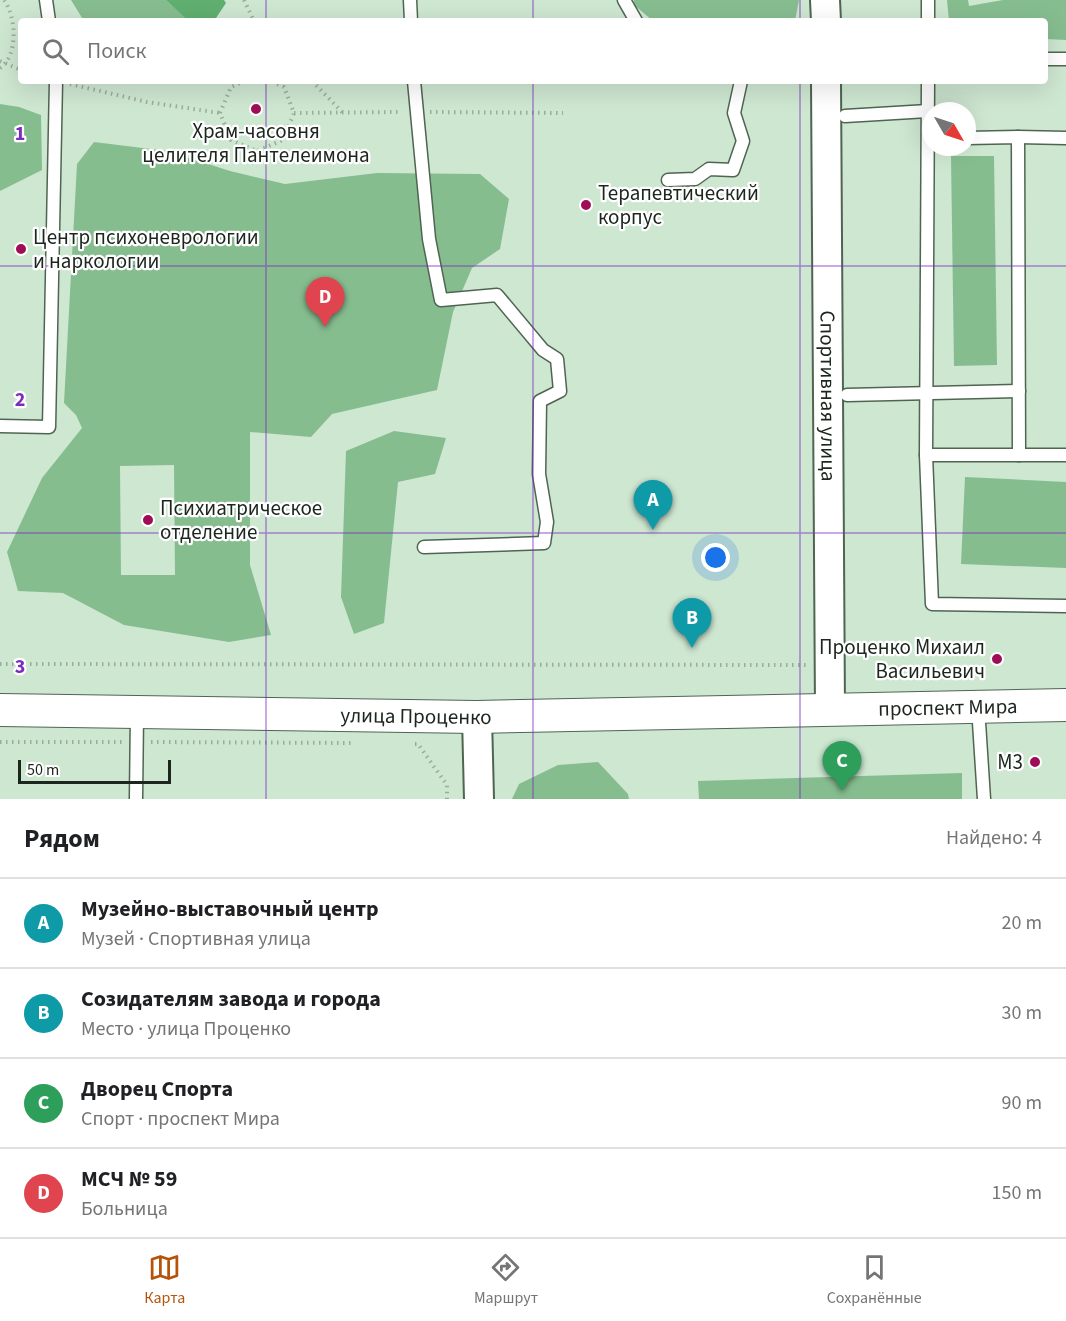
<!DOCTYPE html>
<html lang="ru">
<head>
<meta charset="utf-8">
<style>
	:root { --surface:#fff; --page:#f2f2f2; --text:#202124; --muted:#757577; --line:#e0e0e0; --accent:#b45309 }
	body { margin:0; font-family:"Source Sans 3",sans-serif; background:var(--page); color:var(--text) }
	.compass { position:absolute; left:922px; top:102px; width:54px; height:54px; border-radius:50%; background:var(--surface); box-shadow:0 6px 24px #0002; rotate:129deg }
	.scale { position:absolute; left:18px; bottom:15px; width:153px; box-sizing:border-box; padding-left:6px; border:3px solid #1c261e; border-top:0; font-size:16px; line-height:21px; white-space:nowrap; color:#1c261e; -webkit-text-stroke:4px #fff; paint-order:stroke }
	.you { position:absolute; left:716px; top:558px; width:21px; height:21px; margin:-15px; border:4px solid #fff; border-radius:50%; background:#1a73e8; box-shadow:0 0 0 9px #1a73e833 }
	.badge { display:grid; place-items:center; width:39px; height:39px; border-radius:50%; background:var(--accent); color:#fff; font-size:20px; font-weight:700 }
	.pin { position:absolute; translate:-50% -50px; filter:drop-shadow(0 2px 3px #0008) }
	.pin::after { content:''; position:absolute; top:32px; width:21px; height:18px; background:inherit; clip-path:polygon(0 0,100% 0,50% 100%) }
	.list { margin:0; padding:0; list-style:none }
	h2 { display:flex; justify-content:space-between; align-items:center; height:78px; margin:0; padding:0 24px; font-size:26px }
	h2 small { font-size:20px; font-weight:400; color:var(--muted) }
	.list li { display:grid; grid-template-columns:39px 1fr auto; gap:18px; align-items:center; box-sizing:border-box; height:90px; padding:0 24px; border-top:2px solid var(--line) }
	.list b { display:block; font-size:22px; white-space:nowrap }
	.list p { margin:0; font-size:20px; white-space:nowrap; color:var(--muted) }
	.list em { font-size:20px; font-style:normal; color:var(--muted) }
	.icon { flex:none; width:33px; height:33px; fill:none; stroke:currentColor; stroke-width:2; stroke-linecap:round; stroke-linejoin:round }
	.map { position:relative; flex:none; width:1066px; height:799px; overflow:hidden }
	.search { position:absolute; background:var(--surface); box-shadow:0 6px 24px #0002; left:18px; right:18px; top:18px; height:66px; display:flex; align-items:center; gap:15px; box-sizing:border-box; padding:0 21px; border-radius:6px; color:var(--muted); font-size:22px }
	.sheet { height:438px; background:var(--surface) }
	nav { display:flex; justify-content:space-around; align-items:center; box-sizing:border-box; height:84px; border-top:2px solid var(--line); background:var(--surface); font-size:16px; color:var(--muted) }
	nav a { display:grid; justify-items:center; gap:3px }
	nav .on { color:var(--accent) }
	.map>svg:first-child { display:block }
	.green { fill:#86bd8f; fill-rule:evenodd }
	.water { fill:#60af70 }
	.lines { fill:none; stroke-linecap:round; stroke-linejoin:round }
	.service-casing { stroke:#4f6552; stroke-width:15 }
	.tertiary-casing { stroke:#4f6552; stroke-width:32 }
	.secondary-casing { stroke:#4f6552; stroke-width:34 }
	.path { stroke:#98ad9b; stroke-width:4; stroke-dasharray:1.5 4.5; stroke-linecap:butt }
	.service { stroke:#fff; stroke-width:12 }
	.tertiary { stroke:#fff; stroke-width:28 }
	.secondary { stroke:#fff; stroke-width:32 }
	.grid { fill:none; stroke:#7b2cbf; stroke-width:1.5; stroke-opacity:0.55 }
	.poi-dot { fill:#9f0d56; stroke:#fff; stroke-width:2 }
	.labels { text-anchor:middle; stroke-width:4.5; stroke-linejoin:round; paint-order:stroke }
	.poi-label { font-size:21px; fill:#1c261e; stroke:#fff; text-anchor:start }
	.street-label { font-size:21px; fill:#1c261e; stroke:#fff }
	.grid-label { font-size:20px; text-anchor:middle; font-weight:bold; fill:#7b2cbf; stroke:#fff; stroke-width:4.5; stroke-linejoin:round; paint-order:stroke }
</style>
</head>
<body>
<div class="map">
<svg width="1066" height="799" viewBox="0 0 1066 799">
	<rect width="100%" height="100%" fill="#cee7d1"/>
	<g class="green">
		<polygon points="71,0 166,0 188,21 84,21"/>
		<polygon points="634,0 799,0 795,21 653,21 633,4"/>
		<polygon points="947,0 968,0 969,6 1003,0 1066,0 1066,40 1045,39 1045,21 949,21"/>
		<polygon points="0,104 19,107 41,115 42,170 0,191"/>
		<path d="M 94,142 L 167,151 L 230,171 L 285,184 L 377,173 L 480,174 L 509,199 L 500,249 L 472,268 L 453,312 L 437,390 L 332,414 L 311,437 L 250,432 L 250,565 L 271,635 L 229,642 L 124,625 L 63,593 L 18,591 L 7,552 L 42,478 L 82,428 L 76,415 L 64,403 L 77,164 ZM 174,465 L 175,575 L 121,575 L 120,466 Z"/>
		<polygon points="951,156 994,156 997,365 954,366"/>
		<polygon points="394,431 446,438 435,474 398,482 384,623 354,634 341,597 346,451"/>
		<polygon points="965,477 1066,482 1066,568 961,564"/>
		<polygon points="598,762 628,794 629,799 512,799 519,784 558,765"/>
		<polygon points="962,773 962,799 699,799 698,781"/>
	</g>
	<polygon class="water" points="166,0 224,0 226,3 214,21 188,21"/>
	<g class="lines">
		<defs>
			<g id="service">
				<polyline points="46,0 49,21"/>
				<polyline points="410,0 411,21"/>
				<polyline points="624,0 636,21"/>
				<polyline points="928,21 928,0"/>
				<polyline points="1045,59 1066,59"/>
				<polyline points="414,81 429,239 441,300 497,295 543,350 557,359 560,391 540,401 539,474 547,522 544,543 424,547"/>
				<polyline points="845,116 928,111"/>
				<polyline points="1018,137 1066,138"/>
				<polyline points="967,138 1018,137 1019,455"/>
				<polyline points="668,180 695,179 709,169 733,170 743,141 734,113 741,81"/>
				<polyline points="847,395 1019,391"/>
				<polyline points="0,426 49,427 56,81"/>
				<polyline points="926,455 928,81"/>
				<polyline points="1066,455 926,455 932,604 1066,606"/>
				<polyline points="978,707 984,799"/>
				<polyline points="136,799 137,713"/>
			</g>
			<g id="tertiary">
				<polyline points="825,0 826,21"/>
				<path id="s1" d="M 826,81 L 830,710"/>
				<polyline points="477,717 479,799"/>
			</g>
			<g id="secondary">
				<path id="s2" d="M 0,710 L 476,717 L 1066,705"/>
			</g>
		</defs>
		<use href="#service" class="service-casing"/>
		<use href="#tertiary" class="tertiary-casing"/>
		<use href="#secondary" class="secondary-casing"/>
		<g class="path">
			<polyline points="244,0 254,21"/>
			<polyline points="0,61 21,70"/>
			<path d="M 0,68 C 19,55 16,16 4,0"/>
			<polyline points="245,81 231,87 220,113 231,140 257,151 283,140 294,113 284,87 270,81"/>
			<polyline points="312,81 343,113"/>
			<polyline points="70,84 147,102 220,113"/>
			<polyline points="430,112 563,113"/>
			<polyline points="294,113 402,112"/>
			<polyline points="0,664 806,665"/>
			<polyline points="0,742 122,742"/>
			<polyline points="151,742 353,743"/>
			<polyline points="415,744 418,744 447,785 447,799"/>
		</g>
		<use href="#service" class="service"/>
		<use href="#tertiary" class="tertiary"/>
		<use href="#secondary" class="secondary"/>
	</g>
	<path class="grid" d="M 266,0 L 266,21M 533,0 L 533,21M 800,0 L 800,21M 266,81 L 266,799M 533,81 L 533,799M 800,81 L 800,799M 0,266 L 1066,266M 0,533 L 1066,533"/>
	<g class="poi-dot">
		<circle cx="256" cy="109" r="6"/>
		<circle cx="586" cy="205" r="6"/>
		<circle cx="21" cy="249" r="6"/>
		<circle cx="148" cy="520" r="6"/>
		<circle cx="997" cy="659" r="6"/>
		<circle cx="1035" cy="762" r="6"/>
	</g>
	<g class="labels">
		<g class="poi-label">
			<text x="256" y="138" text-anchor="middle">Храм-часовня<tspan x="256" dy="24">целителя Пантелеимона</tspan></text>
			<text x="598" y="200">Терапевтический<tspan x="598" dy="24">корпус</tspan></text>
			<text x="33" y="244">Центр психоневрологии<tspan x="33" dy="24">и наркологии</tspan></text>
			<text x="160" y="515">Психиатрическое<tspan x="160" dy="24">отделение</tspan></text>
			<text x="985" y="654" text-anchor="end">Проценко Михаил<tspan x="985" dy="24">Васильевич</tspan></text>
			<text x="1023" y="769" text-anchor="end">M3</text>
		</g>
		<g class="street-label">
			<text dy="7" stroke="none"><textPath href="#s1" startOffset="315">Спортивная улица</textPath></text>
			<text dy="7" stroke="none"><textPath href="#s2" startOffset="948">проспект Мира</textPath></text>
			<text dy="7" stroke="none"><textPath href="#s2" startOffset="416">улица Проценко</textPath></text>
		</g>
	</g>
	<g class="grid-label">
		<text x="20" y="140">1</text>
		<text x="20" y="406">2</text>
		<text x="20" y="673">3</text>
	</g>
</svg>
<svg class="compass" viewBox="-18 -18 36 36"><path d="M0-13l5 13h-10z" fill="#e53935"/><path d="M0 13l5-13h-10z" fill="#757577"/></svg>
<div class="scale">50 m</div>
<div class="you"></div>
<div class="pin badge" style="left:653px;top:530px;background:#0f9aa8">A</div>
<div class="pin badge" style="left:692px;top:648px;background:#0f9aa8">B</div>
<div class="pin badge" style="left:842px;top:791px;background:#2e9e5b">C</div>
<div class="pin badge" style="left:325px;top:327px;background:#e0444e">D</div>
<div class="search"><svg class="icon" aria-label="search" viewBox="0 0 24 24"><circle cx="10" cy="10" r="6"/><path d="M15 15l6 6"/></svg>Поиск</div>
</div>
<section class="sheet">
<h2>Рядом<small>Найдено: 4</small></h2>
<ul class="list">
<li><span class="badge" style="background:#0f9aa8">A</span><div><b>Музейно-выставочный центр</b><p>Музей · Спортивная улица</p></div><em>20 m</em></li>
<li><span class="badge" style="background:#0f9aa8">B</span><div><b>Созидателям завода и города</b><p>Место · улица Проценко</p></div><em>30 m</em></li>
<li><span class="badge" style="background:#2e9e5b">C</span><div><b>Дворец Спорта</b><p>Спорт · проспект Мира</p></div><em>90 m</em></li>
<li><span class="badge" style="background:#e0444e">D</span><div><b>МСЧ № 59</b><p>Больница</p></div><em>150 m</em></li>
</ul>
</section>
<nav>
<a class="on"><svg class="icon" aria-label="map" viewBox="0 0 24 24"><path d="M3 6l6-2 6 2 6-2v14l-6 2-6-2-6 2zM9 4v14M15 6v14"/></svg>Карта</a>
<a><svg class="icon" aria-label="directions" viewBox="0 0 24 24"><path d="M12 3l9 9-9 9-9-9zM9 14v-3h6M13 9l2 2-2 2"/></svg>Маршрут</a>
<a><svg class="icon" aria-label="saved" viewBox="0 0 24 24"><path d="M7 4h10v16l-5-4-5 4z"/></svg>Сохранённые</a>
</nav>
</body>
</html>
